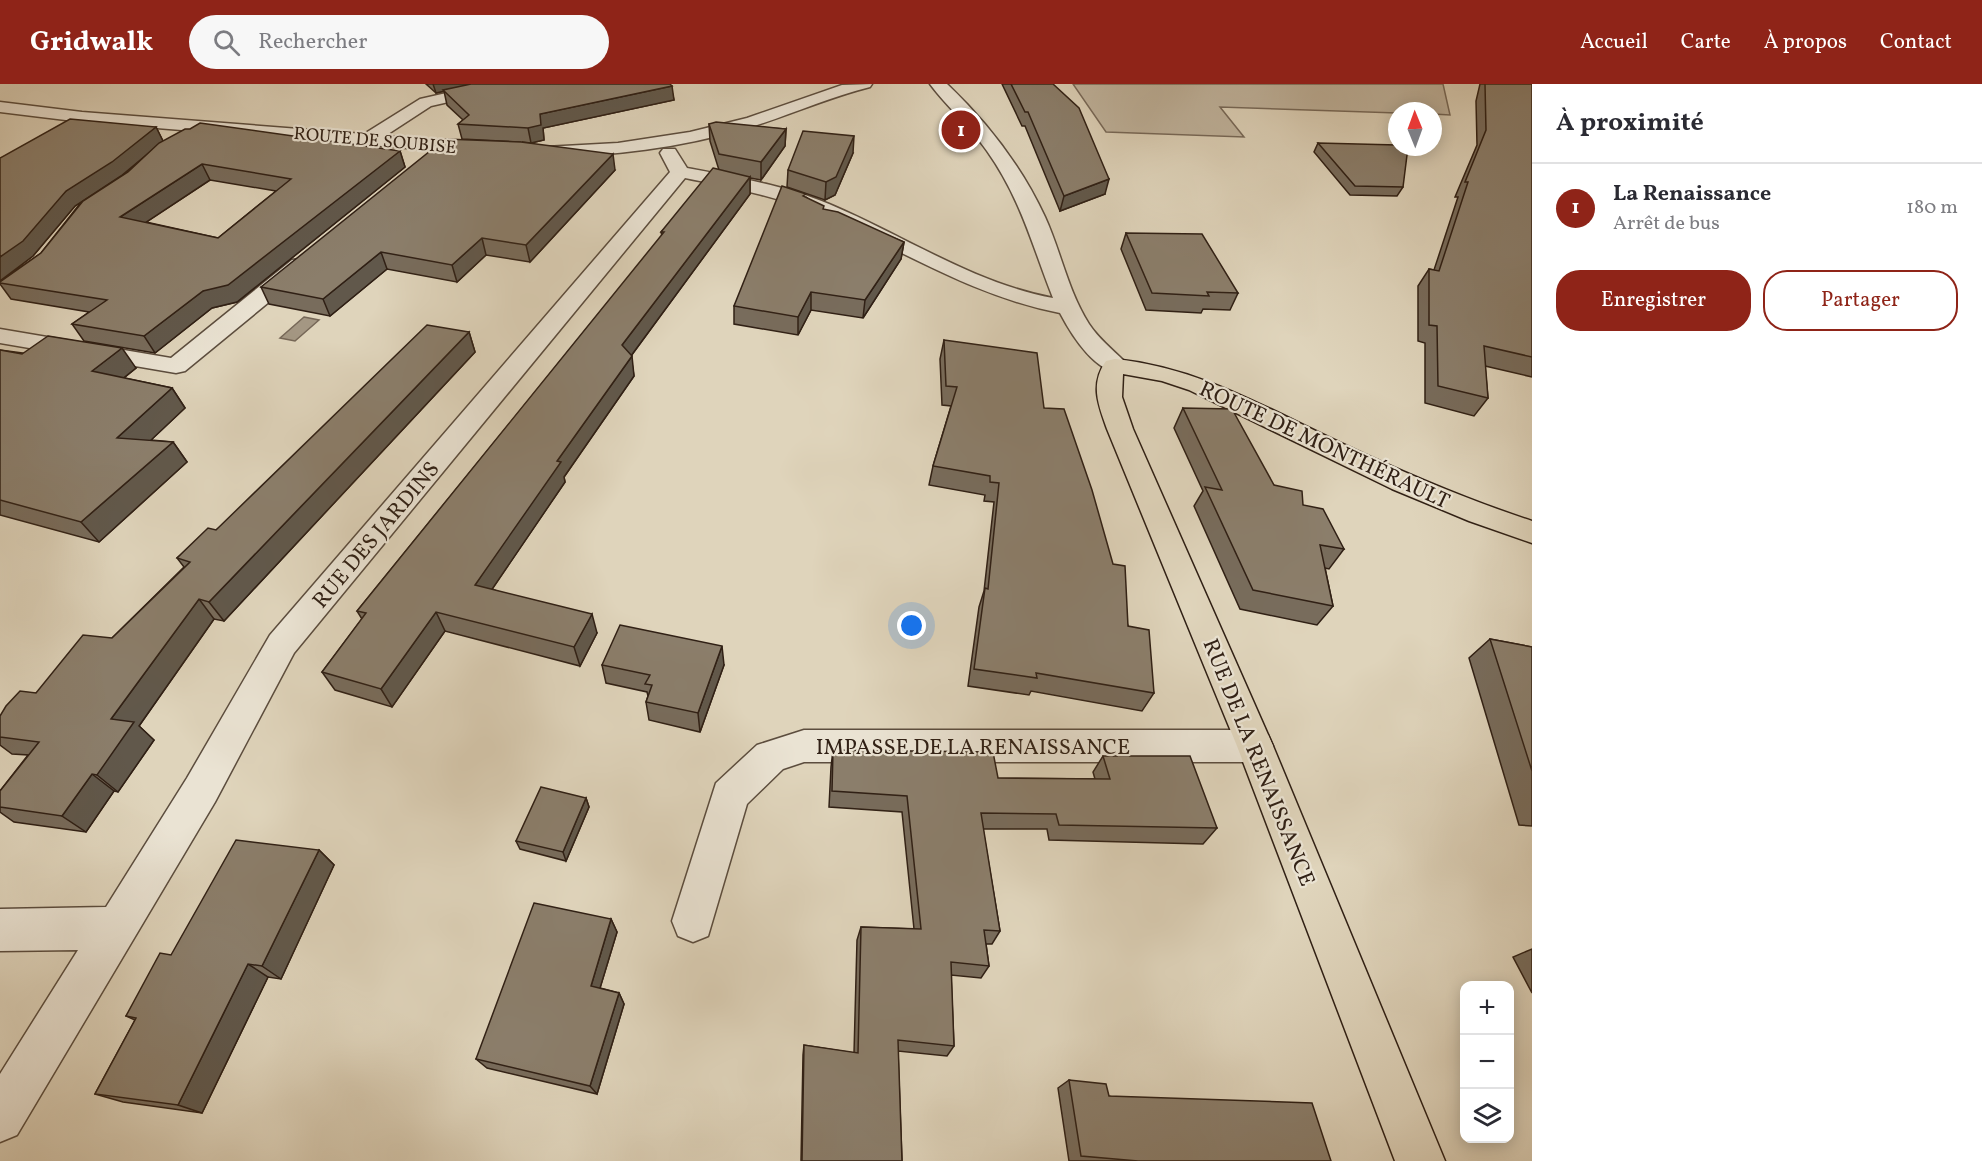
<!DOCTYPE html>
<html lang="fr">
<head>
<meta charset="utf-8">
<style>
	:root { --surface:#fff; --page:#f7f7f7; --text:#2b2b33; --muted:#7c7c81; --line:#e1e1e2; --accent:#8f2418 }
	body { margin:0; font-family:Vollkorn,serif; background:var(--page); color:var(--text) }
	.controls { position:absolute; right:18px; bottom:18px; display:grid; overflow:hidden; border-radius:12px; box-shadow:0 3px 15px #0003 }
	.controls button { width:54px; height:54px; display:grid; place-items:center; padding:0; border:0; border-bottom:2px solid var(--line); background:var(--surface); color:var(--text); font:30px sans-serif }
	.compass { position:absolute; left:1388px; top:18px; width:54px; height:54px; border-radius:50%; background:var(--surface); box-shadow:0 3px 15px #0003; rotate:359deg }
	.you { position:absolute; left:912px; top:542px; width:21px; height:21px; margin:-15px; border:4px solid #fff; border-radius:50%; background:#1a73e8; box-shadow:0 0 0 9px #1a73e833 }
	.badge { display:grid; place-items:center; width:39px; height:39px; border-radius:50%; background:var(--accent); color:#fff; font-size:20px; font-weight:700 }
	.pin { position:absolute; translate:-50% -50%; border:3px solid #fff; box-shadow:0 2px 6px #0006 }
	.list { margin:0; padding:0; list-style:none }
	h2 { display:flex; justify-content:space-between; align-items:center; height:78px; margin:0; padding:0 24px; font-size:26px }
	h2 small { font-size:20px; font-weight:400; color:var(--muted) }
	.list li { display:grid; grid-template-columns:39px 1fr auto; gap:18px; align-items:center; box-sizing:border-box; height:90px; padding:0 24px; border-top:2px solid var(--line) }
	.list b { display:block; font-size:22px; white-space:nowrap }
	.list p { margin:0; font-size:20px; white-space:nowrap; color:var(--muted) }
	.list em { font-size:20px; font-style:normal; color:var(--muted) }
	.actions { display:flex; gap:12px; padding:18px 24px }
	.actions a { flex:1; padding:14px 0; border:2px solid var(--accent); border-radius:24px; text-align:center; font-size:21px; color:var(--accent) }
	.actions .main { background:var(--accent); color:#fff }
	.icon { flex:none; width:33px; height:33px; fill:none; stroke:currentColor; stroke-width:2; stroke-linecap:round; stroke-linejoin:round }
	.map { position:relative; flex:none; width:1532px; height:1077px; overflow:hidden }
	header { display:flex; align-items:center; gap:36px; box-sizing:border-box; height:84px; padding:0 30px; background:var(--accent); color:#fff }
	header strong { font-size:28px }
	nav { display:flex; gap:33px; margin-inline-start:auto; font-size:21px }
	.search { width:420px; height:54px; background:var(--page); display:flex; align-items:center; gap:15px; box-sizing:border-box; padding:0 21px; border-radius:33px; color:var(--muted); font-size:22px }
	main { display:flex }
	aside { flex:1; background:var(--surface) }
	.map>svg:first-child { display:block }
	.green { fill:#c1b59f; stroke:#786a5a; stroke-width:1.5 }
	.water { fill:#a49783; stroke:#766757; stroke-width:1.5 }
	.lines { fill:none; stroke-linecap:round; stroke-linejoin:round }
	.minor-casing { stroke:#5c4d3e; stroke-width:3 }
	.major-casing { stroke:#302015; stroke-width:3 }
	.minor { fill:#eae3d3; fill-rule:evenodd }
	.major { fill:#dfd4bb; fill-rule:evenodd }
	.wall { fill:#786c5c; stroke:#302015; stroke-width:1.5; fill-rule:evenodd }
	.shaded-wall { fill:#61584b; stroke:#302015; stroke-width:1.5 }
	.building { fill:#8b7e6b; stroke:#302015; stroke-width:1.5; fill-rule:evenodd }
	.labels { text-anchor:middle; stroke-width:4.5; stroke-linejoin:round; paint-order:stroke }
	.far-street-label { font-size:18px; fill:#302015; stroke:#eae3d3 }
	.street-label { font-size:22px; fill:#302015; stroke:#eae3d3 }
</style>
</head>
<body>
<header>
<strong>Gridwalk</strong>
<div class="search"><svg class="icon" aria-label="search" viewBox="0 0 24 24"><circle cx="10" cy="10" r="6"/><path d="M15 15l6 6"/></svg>Rechercher</div>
<nav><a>Accueil</a><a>Carte</a><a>À propos</a><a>Contact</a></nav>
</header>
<main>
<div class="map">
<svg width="1532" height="1077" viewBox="0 0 1532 1077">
	<rect width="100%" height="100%" fill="#dfd4bb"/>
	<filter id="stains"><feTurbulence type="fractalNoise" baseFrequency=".00333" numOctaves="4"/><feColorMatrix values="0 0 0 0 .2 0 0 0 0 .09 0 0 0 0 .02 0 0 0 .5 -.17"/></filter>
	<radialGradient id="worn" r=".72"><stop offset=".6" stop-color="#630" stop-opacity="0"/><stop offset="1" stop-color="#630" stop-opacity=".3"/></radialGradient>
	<polygon class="green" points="1073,0 1443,0 1450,31 1433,30 1433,27 1397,27 1397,29 1220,23 1244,53 1106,48"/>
	<polygon class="water" points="304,233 319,236 295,257 280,254"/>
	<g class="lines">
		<defs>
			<g id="minor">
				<polygon points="486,0 516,0 514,3 431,22 385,52 488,61 491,65 488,69 482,70 82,38 0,28 0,18 82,28 364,50 420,15"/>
				<path d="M 872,0 L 870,3 C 826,14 786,33 744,45 C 679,64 612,72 545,73 L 539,72 L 536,68 L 539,64 L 545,63 L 618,59 L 690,48 L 747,34 L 842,1 Z"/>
				<path d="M 930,0 L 947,0 C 987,38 1022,83 1045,133 C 1061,168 1068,207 1089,240 C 1098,254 1112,265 1124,277 L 1127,282 L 1124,287 C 1098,294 1071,250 1060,229 C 968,211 897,162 812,127 C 771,111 728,103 685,94 L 294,569 L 215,718 L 17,1051 L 0,1058 L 0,990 L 78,866 L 0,867 L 0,825 L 106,823 L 187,694 L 270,551 L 670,88 L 660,69 L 663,65 L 675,65 L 687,84 C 735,93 784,101 829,120 C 903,151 973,199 1053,214 C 1032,161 1021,115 987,67 C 970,42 947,23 930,0 Z"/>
				<polygon points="300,175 308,176 311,181 308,186 185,287 176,289 0,259 0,245 171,274 292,176"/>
				<polygon points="804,646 1255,646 1268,651 1273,662 1268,673 1255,678 804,678 783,685 747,720 708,852 693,858 678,852 672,837 716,699 757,661"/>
			</g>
			<path id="major" d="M 1115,275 C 1199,284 1262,322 1337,357 C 1400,387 1465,415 1532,437 L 1532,459 L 1469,437 L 1392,405 L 1189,306 L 1162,297 L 1123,290 L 1122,313 L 1133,345 L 1273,662 L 1445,1077 L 1395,1077 L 1237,662 L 1107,345 C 1098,320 1090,300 1106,277 Z"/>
		</defs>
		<use href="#minor" class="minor-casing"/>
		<use href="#major" class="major-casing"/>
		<use href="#minor" class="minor"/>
		<use href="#major" class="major"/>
	</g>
	<g class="wall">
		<polygon points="426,0 670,0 674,16 543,44 544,56 531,59 522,58 615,86 530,178 486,171 457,198 387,185 330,232 269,220 261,203 519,58 462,55 458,40 463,36 447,21 444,7 436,9"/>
		<polygon points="1002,0 1053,0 1105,110 1060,127 1025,42 1022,42"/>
		<polygon points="1480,0 1532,0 1532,293 1485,282 1488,314 1474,332 1425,319 1425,259 1418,257 1418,202 1429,185 1434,186 1458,113 1455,113 1477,61 1476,17"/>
		<polygon points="709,40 786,45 785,62 761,96 750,94 750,110 631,272 634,292 564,393 565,398 492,505 597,549 580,582 445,547 392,623 335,606 322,588 362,535 357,527 662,152 661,148 719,86 710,57"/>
		<path d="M 156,43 L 163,57 L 400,67 L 405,83 L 237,218 L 212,224 L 155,269 L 84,257 L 72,240 L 89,228 L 11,215 L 0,200 L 0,198 L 41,169 L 82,117 L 75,122 L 33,172 L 0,197 L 0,74 ZM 155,63 L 128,88 L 90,112 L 121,92 ZM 210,96 L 276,107 L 218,154 L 146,138 Z"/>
		<polygon points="1318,59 1403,103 1397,112 1350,111 1314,68"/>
		<polygon points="853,69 835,111 825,116 787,103 788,86"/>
		<polygon points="806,113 824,126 904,158 901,175 863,234 811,226 798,251 734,240 734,222"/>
		<polygon points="1126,149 1238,209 1230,226 1203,225 1201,229 1146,226 1121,165"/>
		<polygon points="469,248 475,268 224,537 214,535 139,642 154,656 118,708 114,707 86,748 14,738 0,728 0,707 28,671 12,670 0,661 0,632 36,609 112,554 184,483 177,474 216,446"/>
		<polygon points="944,256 1044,324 1154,609 1142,627 1031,607 1029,611 968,602 979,523 984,507 994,418 984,417 985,411 929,401 933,382 951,322 942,321 940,275"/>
		<polygon points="0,266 136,284 124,294 172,304 185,324 151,356 173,358 187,378 99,458 0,431"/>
		<polygon points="1183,324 1274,401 1303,421 1344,465 1329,485 1325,484 1333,522 1317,541 1240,525 1194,422 1203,407 1174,344"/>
		<polygon points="1490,555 1532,563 1532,742 1519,741 1469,574"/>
		<polygon points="602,581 724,581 700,648 649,636 646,618 648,612 647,608 606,599"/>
		<polygon points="833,666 998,694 1095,695 1093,688 1103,672 1217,744 1203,760 1049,756 1047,745 983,745 1000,847 992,860 986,860 989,882 981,894 951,891 954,962 947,972 898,967 902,1077 801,1077 803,971 804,961 854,969 857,856 861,843 914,845 902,728 829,723 831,683"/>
		<polygon points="586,714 589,723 566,777 520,765 516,757"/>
		<polygon points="319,766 334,781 281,895 268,893 202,1029 123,1018 95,1010 135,936 126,932 171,871"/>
		<polygon points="611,835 617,848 600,904 619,909 624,920 597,1010 487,984 476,975"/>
		<polygon points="1532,865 1532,909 1513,873"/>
		<polygon points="1069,996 1109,1012 1331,1077 1069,1077 1058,1004"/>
	</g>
	<g class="shaded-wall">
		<polygon points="433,0 476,0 436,9"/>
		<polygon points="672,2 674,16 543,44 544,56 531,59 528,44 540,30"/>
		<polygon points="156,43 163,57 121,92 75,122 33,172 0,197 0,173 66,107"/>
		<polygon points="786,45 785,62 761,96 761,78"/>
		<polygon points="854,52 853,69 835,111 825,116 826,98"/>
		<polygon points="400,67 405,83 237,218 212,224 155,269 144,252 203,207"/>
		<polygon points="613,70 615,86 530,178 526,161"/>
		<polygon points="202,80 210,96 130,149 120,133"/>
		<polygon points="750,93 750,110 625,280 622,261"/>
		<polygon points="1109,95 1105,110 1060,127 1064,112"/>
		<polygon points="482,154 486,171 457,198 452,181"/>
		<polygon points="904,158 901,175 863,234 865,216"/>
		<polygon points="381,168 387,185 330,232 323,215"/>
		<polygon points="811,208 811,226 798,251 798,233"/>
		<polygon points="469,248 475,268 224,537 209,518"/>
		<polygon points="122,264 136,284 107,307 92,287"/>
		<polygon points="632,272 634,292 564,393 565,398 482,520 475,501 557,377"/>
		<polygon points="172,304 185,324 132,374 117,354"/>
		<polygon points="173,358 187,378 99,458 81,438"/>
		<polygon points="199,515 214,535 139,642 154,656 118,708 97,691 111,635"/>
		<polygon points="436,528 445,547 392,623 381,605"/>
		<polygon points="592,530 597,549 580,582 574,563"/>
		<polygon points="722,562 724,581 700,648 698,629"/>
		<polygon points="92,690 114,707 86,748 62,732"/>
		<polygon points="586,714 589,723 566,777 563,768"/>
		<polygon points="319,766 334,781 281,895 262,882"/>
		<polygon points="611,835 617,848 597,914 591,902"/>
		<polygon points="248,880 268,893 202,1029 178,1021"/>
		<polygon points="619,909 624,920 597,1010 590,1002"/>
	</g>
	<g class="building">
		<polygon points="471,0 670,0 672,2 540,30 541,41 528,44 458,40 469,31 443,6"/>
		<polygon points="1011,0 1053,0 1079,24 1109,95 1064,112 1028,28 1025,28"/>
		<polygon points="1485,0 1532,0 1532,273 1484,262 1488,314 1438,302 1437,242 1429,241 1429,185 1439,187 1468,98 1465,98 1486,46"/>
		<polygon points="70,35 156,43 112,78 66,107 23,157 0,173 0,74"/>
		<polygon points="716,38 786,45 761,78 719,70 709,40"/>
		<path d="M 200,39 L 400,67 L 228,201 L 203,207 L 144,252 L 72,240 L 107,216 L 0,199 L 0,198 L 41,169 L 83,117 L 128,88 L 159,59 L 185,45 L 190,45 ZM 202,80 L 291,95 L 218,154 L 120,133 Z"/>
		<polygon points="803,47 854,52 836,93 826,98 788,86"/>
		<polygon points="445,55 521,58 613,70 526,161 482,154 452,181 381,168 323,215 261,203"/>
		<polygon points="1318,59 1397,61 1397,63 1408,63 1403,103 1355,102"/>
		<polygon points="713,84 750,93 622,261 632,272 557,377 561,378 475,501 592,530 574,563 436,528 381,605 322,588 366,529 357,527 664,148 661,148"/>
		<polygon points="782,102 806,110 803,112 824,122 823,125 838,128 904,158 865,216 811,208 798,233 734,222"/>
		<polygon points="1126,149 1202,150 1238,209 1207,208 1209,212 1152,209"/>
		<polygon points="427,241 469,248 209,518 199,515 111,635 134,638 97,691 92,690 62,732 0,723 0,707 39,658 0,653 0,632 6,622 20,607 36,609 83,551 112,554 190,478 177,474 208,444 216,446"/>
		<polygon points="48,252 122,264 92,287 172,304 117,354 173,358 81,438 0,416 0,266 22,270"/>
		<polygon points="944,256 1037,269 1044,324 1064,325 1092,406 1113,480 1125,482 1128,542 1149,546 1154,609 1036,589 1037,594 974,585 985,504 988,505 999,399 990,398 990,392 933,382 957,303 946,302"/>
		<polygon points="1183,324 1232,325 1274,401 1302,407 1303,421 1323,425 1344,465 1320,461 1333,522 1253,506 1205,403 1222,406"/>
		<polygon points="620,541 722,562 698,629 646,618 652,601 645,600 650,591 602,581"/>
		<polygon points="1490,555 1532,563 1532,687"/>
		<polygon points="833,666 993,668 998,694 1110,695 1103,672 1190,672 1217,744 1059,741 1056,730 981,729 1000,847 984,846 989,882 951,878 954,962 898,956 902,1077 802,1077 804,961 858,969 861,843 921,845 907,712 832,707"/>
		<polygon points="541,703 586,714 563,768 516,757"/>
		<polygon points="236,756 319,766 262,882 248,880 178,1021 95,1010 136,934 126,932 160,869 171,871"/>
		<polygon points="534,819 611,835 591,902 619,909 590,1002 476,975"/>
		<polygon points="1069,996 1106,1000 1109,1012 1312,1019 1331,1077 1138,1077 1081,1072"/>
	</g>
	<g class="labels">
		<g class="far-street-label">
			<text transform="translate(375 56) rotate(5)" y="6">ROUTE DE SOUBISE</text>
		</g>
		<g class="street-label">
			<text transform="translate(1325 360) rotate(25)" y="8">ROUTE DE MONTHÉRAULT</text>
			<text transform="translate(375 450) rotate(-50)" y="8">RUE DES JARDINS</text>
			<text x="973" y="670">IMPASSE DE LA RENAISSANCE</text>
			<text transform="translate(1260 678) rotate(68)" y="8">RUE DE LA RENAISSANCE</text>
		</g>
	</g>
	<rect width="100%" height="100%" filter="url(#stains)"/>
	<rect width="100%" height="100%" fill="url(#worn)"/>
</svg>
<div class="controls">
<button>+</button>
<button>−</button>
<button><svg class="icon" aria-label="layers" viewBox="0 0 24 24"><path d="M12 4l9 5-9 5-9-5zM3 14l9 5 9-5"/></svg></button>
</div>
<svg class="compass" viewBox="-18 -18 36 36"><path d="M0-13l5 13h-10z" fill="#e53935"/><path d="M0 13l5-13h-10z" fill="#7c7c81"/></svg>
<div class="you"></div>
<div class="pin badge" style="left:961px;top:46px">1</div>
</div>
<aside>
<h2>À proximité<small></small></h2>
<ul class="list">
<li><span class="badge">1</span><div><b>La Renaissance</b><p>Arrêt de bus</p></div><em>180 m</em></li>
</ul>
<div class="actions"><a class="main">Enregistrer</a><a>Partager</a></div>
</aside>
</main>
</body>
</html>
